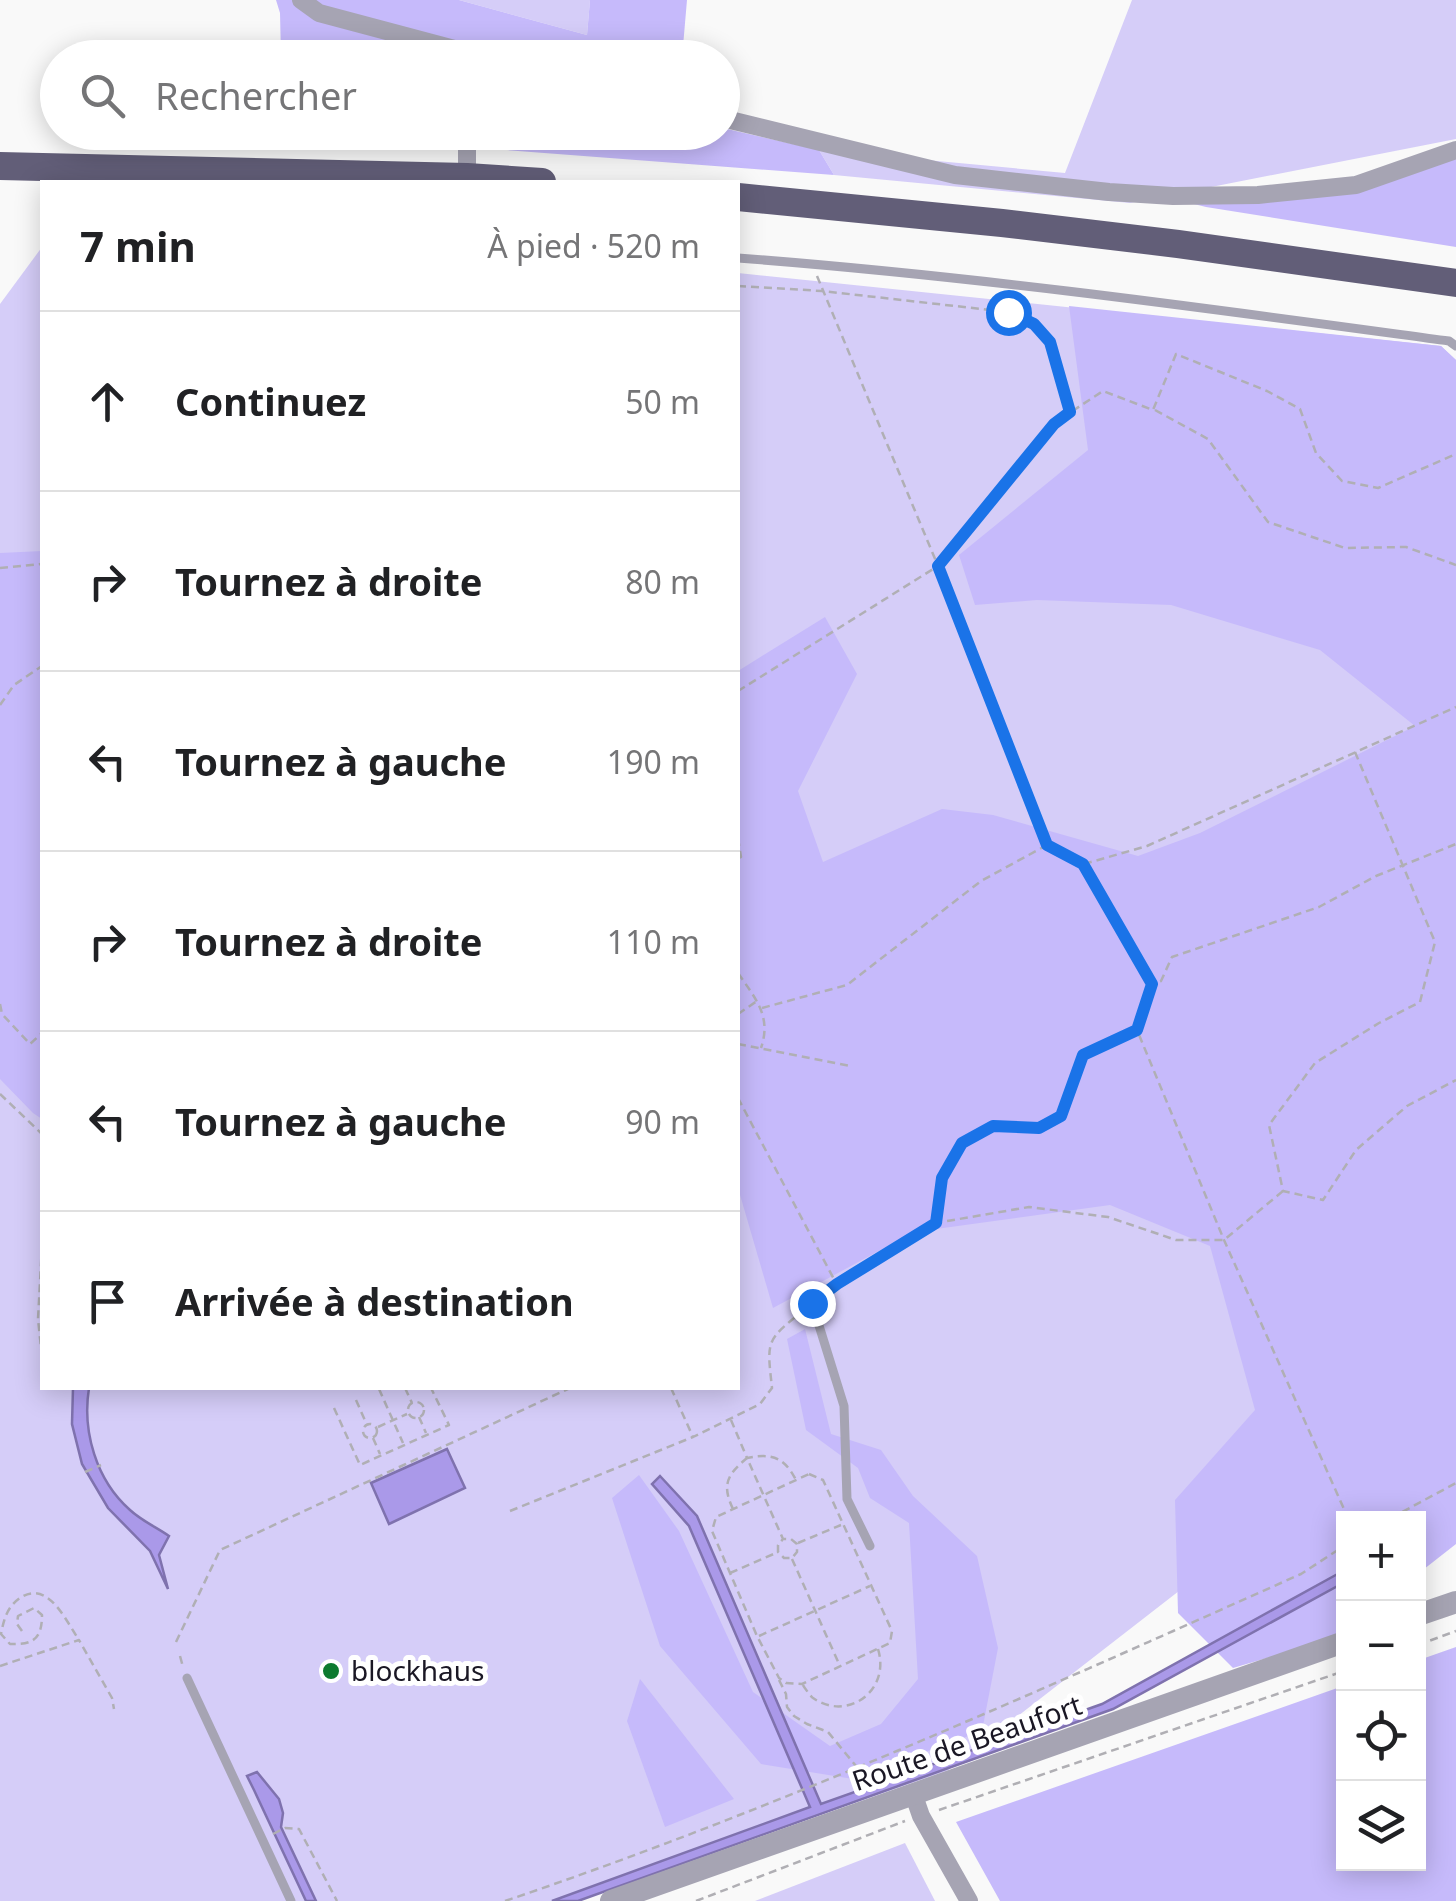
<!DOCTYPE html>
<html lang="fr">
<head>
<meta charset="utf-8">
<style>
	:root { --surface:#fff; --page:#f6f6f6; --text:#202124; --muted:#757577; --line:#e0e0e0 }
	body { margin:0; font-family:"Noto Sans",sans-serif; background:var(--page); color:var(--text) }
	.controls { position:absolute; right:30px; bottom:30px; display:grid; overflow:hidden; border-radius:0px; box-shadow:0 5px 25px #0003 }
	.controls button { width:90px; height:90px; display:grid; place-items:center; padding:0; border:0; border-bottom:2px solid var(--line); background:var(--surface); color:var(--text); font:50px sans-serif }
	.stop { position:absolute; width:30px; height:30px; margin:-22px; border:8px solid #1a73e8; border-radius:50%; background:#fff }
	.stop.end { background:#1a73e8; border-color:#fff; box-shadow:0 2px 10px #0008 }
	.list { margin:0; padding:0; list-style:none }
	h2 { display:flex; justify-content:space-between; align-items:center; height:130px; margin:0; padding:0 40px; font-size:42px }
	h2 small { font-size:32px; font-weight:400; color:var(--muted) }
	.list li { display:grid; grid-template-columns:65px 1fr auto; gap:30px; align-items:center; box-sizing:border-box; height:180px; padding:0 40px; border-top:2px solid var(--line) }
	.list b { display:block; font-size:38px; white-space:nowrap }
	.list em { font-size:32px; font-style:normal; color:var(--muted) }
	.icon { flex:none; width:55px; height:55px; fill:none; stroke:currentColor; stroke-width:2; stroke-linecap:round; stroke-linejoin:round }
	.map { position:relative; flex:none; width:1456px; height:1901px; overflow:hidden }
	.search { position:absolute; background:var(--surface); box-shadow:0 5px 25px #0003; left:40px; top:40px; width:700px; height:110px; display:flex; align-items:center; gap:25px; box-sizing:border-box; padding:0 35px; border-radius:55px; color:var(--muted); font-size:38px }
	.panel { position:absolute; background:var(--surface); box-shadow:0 5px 25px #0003; left:40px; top:180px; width:700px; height:1210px; border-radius:0px }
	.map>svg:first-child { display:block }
	.green { fill:#d5cdf8 }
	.forest { fill:#c6bafb }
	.water { fill:#aa99e9; stroke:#7f72ae; stroke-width:2.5 }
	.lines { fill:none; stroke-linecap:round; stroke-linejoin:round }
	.path { stroke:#b0afb4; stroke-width:2.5; stroke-dasharray:8 5; stroke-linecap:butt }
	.service { stroke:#a6a4b3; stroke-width:9 }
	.minor { stroke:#a6a4b3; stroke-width:18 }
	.tertiary { stroke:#a6a4b3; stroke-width:22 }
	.primary { stroke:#625e78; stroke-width:28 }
	.route { stroke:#1a73e8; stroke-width:12 }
	.poi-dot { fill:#0d7a2f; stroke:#fff; stroke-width:4 }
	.labels { text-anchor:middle; stroke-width:10; stroke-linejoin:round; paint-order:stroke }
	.poi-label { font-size:28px; fill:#1a1724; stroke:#fff; text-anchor:start }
	.street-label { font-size:28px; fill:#1a1724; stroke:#fff }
</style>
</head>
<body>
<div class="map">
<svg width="1456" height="1901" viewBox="0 0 1456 1901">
	<rect width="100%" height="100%" fill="#f9f9f9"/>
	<g class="green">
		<polygon points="459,0 590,0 587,35"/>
		<polygon points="1132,0 1456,0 1456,139 1130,203 834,175 819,150 1065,173"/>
		<polygon points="42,247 42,1388 738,1388 738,273 1441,346 1456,360 1456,1376 947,1771 572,1901 0,1901 0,304"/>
		<polygon points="905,1843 935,1901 755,1901"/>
	</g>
	<g class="forest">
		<polygon points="276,0 459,0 587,35 590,0 687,0 682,58 281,57 280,13"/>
		<polygon points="723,128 819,150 834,175 283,133 722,132"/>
		<polygon points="1456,157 1456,247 1206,207 1182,201 1353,193"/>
		<polygon points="1069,306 1441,346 1456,360 1456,1544 1419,1573 1418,1518 1344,1518 1343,1630 1332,1639 1233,1668 1178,1613 1175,1500 1255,1410 1210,1246 1110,1205 914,1232 773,1308 738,1188 738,671 825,617 857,674 798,791 823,862 942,809 993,815 1138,856 1200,833 1415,726 1320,650 1171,605 1037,600 975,605 959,555 1088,450"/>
		<polygon points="42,551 42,1119 33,1113 0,1079 0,553"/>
		<polygon points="805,1329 831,1434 881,1450 913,1496 977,1556 998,1648 982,1731 853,1779 761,1764 660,1646 612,1498 639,1475 679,1531 753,1692 830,1746 881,1724 918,1679 909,1523 870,1498 858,1468 806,1430 787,1339"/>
		<polygon points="1456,1647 1456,1901 1000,1901 956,1822 1343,1686 1344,1864 1418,1864 1419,1660"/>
		<polygon points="640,1679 734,1799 665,1827 627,1721"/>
	</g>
	<g class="water">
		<path d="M 73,1388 L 89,1388 C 82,1431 96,1480 130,1510 C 142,1521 156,1527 169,1536 L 159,1555 L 168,1589 L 150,1551 L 108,1508 L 82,1464 L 72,1424 Z"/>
		<polygon points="447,1449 465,1488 389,1524 371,1483"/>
		<polygon points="660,1476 697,1516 821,1804 1102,1704 1343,1571 1343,1583 1113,1709 578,1901 552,1901 810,1807 689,1526 652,1484"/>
		<polygon points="257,1772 279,1799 283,1813 281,1827 316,1901 306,1901 254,1790 247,1776"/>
	</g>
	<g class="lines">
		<g class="path">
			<polyline points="817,276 938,566 1046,844"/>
			<polyline points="738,286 822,291 1008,312 1034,324 1051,343 1070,413"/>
			<polyline points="1155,410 1208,439 1268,522 1345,548 1406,547 1456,565"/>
			<polyline points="0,568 42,564"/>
			<polyline points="738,691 938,566 1054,423 1103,391 1153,410 1176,354 1267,391 1300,409 1316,453 1342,481 1378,488 1456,454"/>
			<polyline points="0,705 14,685 42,666"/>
			<polyline points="1355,752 1435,942 1420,1002 1379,1023 1315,1063 1269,1125 1283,1191 1323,1200 1356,1150 1407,1106 1456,1080"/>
			<polyline points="738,838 741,857 738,858"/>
			<polyline points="1084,864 1147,846 1456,707"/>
			<path d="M 738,973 C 755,998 772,1016 761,1048"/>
			<polyline points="1152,986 1137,1030 1224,1240 1348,1518"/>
			<polyline points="0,1004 2,1014 30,1044 42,1033"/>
			<polyline points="762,1008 847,985 981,881 1047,845 1083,864 1153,984 1161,981 1172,957 1319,907 1376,876 1456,844"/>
			<polyline points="738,1014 757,1001"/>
			<polyline points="738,1044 850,1066"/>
			<polyline points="0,1094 42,1134"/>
			<polyline points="738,1098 836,1283"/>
			<polyline points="936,1222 942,1178 962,1143 993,1126 1039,1128 1061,1115 1083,1055 1137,1030"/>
			<polyline points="825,1294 936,1223 1029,1207 1108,1217 1176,1240 1224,1240 1283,1191"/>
			<polyline points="42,1357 38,1319 42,1245"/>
			<polyline points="405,1388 412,1403"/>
			<polyline points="671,1388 693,1437"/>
			<polyline points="379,1389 403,1443"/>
			<polyline points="356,1400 367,1425"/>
			<circle cx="416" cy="1410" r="8"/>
			<polyline points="334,1408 360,1465 449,1425 431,1388"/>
			<polyline points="419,1417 426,1433"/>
			<path d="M 731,1420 L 747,1458 C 772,1453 784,1457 796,1480"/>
			<circle cx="370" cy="1431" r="7"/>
			<polyline points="378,1427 407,1414"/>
			<polyline points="373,1438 380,1454"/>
			<polyline points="85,1472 101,1465"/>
			<polygon points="809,1474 823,1480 892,1631 890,1643 802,1684 786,1683 779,1678 757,1636 712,1531 716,1517"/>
			<path d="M 733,1509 C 721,1484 728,1474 747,1458 L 783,1539 L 791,1539 L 797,1544 L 797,1552 L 792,1558 L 784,1558 L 778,1552 L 778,1545 L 783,1539"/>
			<path d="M 510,1511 L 693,1437 L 760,1404 L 772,1388 C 767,1341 765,1341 803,1311"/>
			<polyline points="1391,1518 1456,1483"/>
			<polyline points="798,1543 841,1525"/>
			<polyline points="792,1559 840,1666"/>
			<polyline points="730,1573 776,1553"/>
			<path d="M 22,1631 L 17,1624 L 18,1616 L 34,1608 L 42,1615 C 42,1639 33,1645 10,1644 L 1,1634 C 4,1619 7,1607 20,1598 C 48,1579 66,1621 79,1640"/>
			<polyline points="759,1636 870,1586"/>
			<polyline points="176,1642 220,1550 570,1388"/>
			<polyline points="1418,1645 1456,1631"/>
			<polyline points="180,1656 183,1667"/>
			<polyline points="0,1666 79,1640 112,1698 114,1709"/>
			<polyline points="779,1680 786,1694 787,1707 794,1716 807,1724 828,1732 856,1766"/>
			<path d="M 803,1685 C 804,1687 811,1697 813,1698 C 847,1722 891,1691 878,1649"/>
			<polyline points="939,1810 1344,1671"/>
			<polyline points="273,1834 285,1828 299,1829 337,1901"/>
			<path d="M 505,1901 C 777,1809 1039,1691 1301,1574 L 1344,1546"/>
			<polyline points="696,1901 905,1821"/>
		</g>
		<g class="service">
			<path d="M 738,258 C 976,276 1212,309 1449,341 L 1456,346"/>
			<polyline points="812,1303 844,1406 847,1499 870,1546"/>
			<polyline points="187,1678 291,1901"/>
		</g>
		<g class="minor">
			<polyline points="301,0 319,13 488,58"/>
			<polyline points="722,118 955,175 1109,192 1173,196 1258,195 1356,185 1456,150"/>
			<polyline points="463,132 467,144 467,177"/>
			<polyline points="913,1793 921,1816 969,1901"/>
		</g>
		<g class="tertiary">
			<polyline points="1418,1615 1456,1602"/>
			<polyline points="611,1901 1344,1642"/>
		</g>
		<g class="primary">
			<polyline points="0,166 467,177 542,182"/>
			<polyline points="738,197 1002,223 1178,244 1456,283"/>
		</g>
	</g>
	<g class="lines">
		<polyline class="route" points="812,1303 837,1284 936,1223 942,1178 962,1143 993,1126 1039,1128 1061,1116 1083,1055 1137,1030 1152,984 1083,864 1047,845 938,566 1054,424 1070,412 1050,342 1034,324 1008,312"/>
	</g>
	<circle class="poi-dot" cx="331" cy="1671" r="10"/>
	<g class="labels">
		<g class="poi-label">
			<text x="351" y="1681">blockhaus</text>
		</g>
		<g class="street-label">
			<text transform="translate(967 1743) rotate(-19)" y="10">Route de Beaufort</text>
		</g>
	</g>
</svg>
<div class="controls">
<button>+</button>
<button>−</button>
<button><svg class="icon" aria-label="locate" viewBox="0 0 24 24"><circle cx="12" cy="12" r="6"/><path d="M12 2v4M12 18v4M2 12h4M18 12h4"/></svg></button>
<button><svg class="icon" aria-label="layers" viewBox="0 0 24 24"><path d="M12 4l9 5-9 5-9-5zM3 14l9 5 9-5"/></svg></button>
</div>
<div class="stop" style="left:1008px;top:312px"></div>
<div class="stop end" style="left:812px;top:1303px"></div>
<div class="search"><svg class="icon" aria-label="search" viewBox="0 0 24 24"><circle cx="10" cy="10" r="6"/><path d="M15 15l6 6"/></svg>Rechercher</div>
<section class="panel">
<h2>7 min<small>À pied · 520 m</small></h2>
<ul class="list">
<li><svg class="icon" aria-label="ahead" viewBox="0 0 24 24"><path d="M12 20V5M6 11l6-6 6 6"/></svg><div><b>Continuez</b></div><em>50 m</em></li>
<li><svg class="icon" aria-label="right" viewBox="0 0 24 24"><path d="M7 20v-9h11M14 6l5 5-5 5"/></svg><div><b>Tournez à droite</b></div><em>80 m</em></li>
<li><svg class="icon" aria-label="left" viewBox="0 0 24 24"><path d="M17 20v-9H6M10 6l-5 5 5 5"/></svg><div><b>Tournez à gauche</b></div><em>190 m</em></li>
<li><svg class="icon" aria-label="right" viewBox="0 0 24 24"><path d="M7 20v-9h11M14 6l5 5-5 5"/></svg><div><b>Tournez à droite</b></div><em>110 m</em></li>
<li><svg class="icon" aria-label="left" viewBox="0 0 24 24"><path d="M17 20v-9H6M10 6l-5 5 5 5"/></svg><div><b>Tournez à gauche</b></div><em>90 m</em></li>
<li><svg class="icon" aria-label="arrive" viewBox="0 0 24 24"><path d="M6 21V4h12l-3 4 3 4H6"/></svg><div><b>Arrivée à destination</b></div></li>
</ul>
</section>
</div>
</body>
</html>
